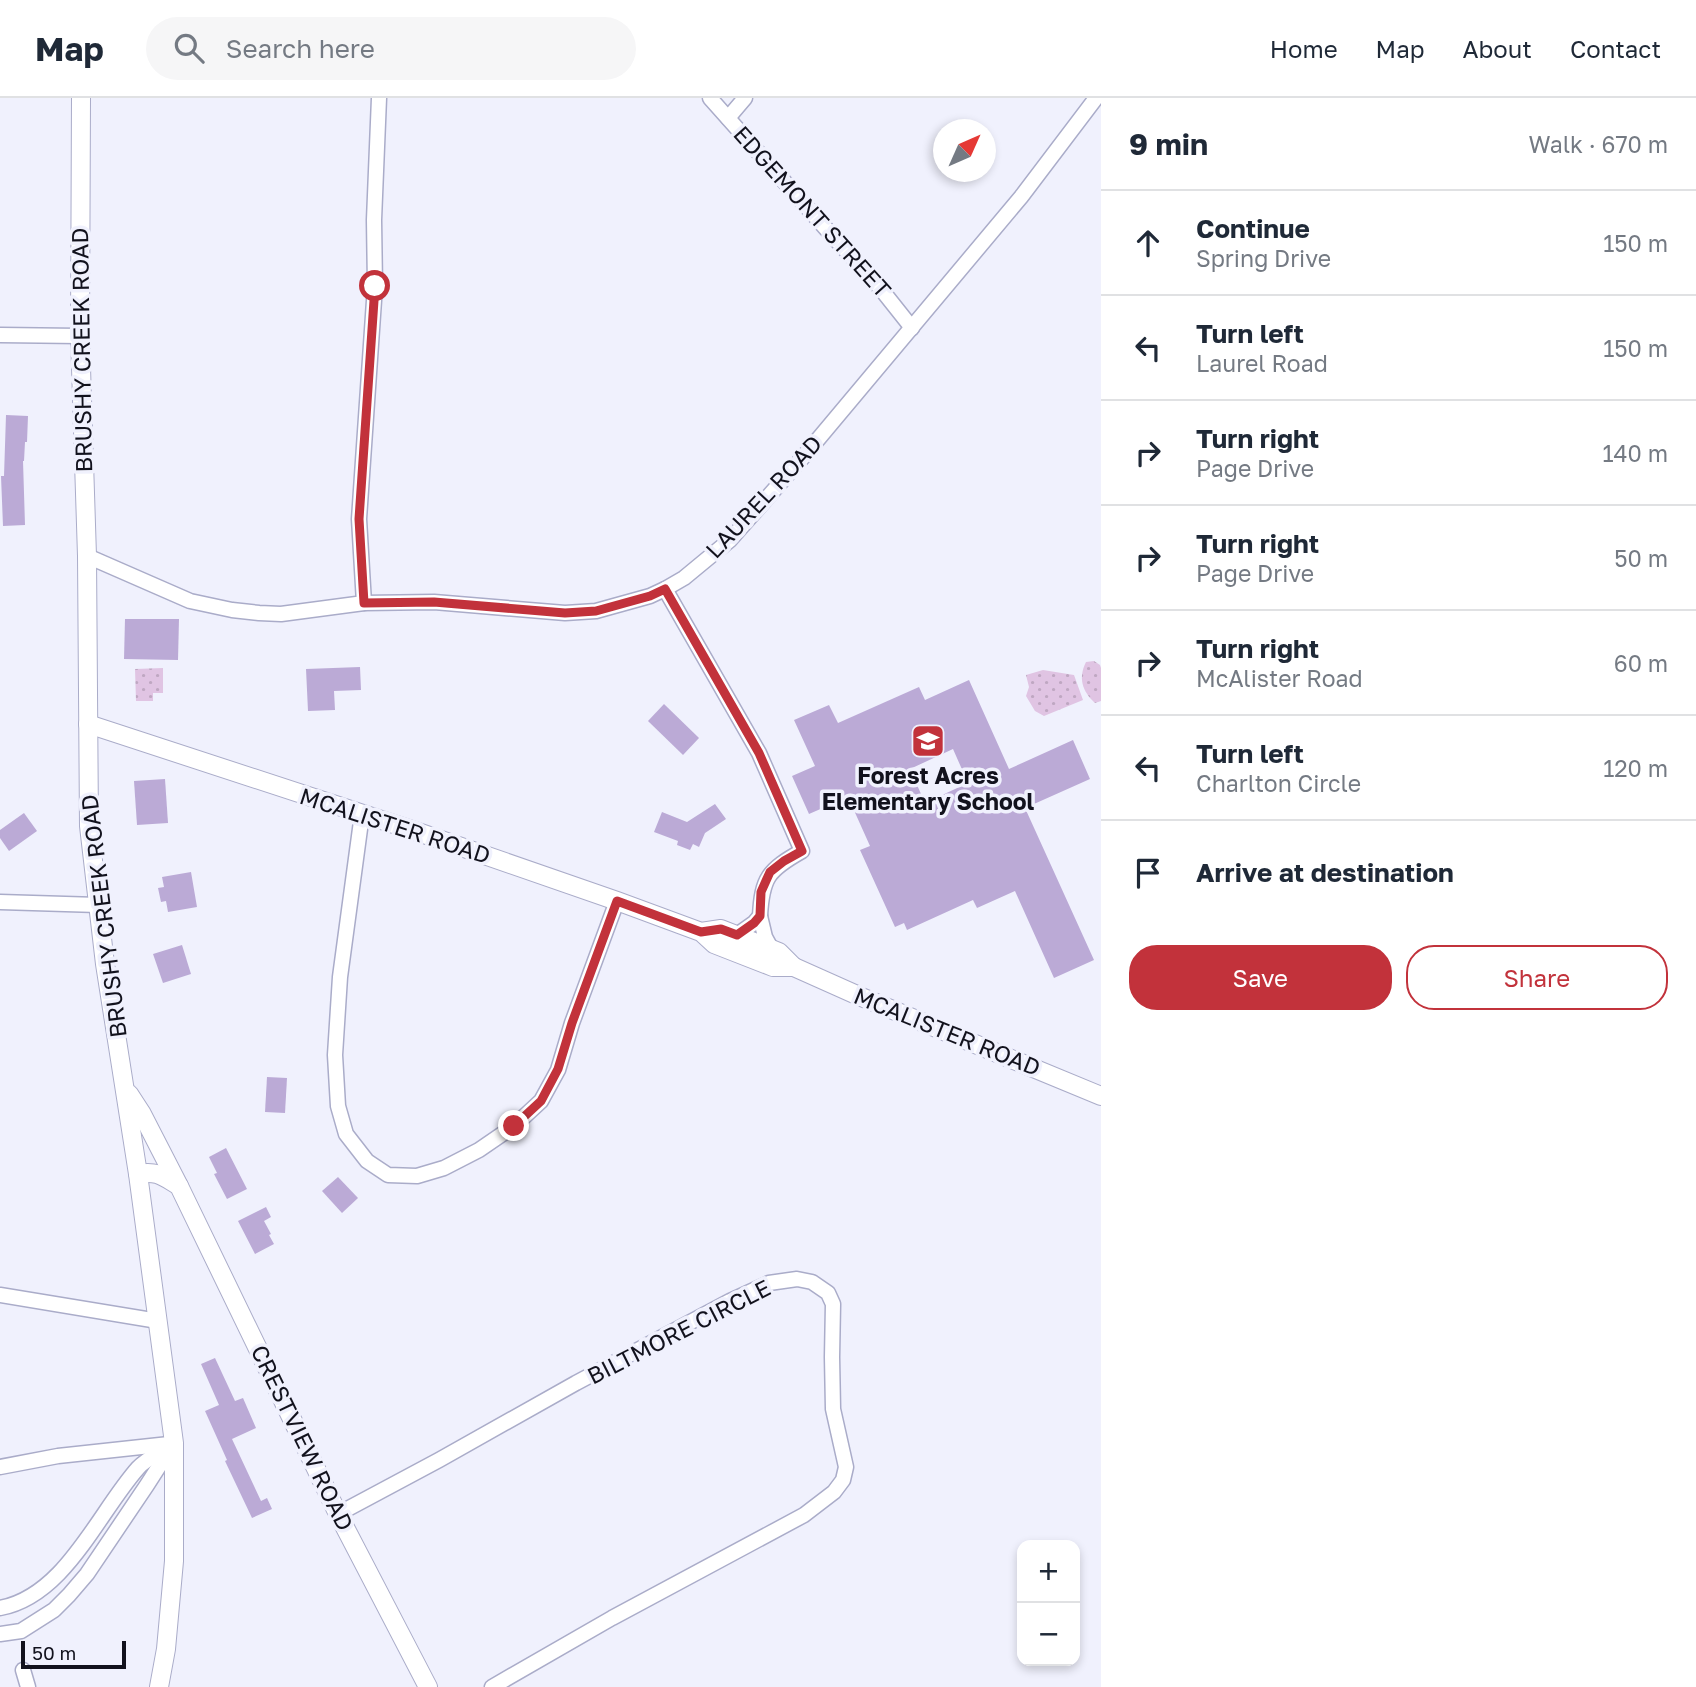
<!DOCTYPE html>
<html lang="en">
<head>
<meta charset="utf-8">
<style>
	:root { --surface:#fff; --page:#f6f6f7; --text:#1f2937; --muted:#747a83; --line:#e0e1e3; --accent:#c2323b }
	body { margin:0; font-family:"Golos Text",sans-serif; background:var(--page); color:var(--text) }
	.controls { position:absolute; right:21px; bottom:21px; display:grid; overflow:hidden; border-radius:14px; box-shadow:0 4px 10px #0003 }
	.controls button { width:63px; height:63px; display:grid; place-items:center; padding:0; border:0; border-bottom:2px solid var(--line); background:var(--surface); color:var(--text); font:35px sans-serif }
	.compass { position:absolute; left:933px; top:21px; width:63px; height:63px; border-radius:50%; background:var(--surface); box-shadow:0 4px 10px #0003; rotate:45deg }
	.scale { position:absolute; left:21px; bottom:18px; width:105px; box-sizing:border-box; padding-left:7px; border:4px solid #12121d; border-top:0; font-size:19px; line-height:24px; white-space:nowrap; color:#12121d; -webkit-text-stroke:5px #f0f1fd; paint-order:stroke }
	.stop { position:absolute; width:21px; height:21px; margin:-16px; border:5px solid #c2323b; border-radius:50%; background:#fff }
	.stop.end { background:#c2323b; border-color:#fff; box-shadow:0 2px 7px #0008 }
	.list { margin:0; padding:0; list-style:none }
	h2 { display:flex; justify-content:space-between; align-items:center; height:91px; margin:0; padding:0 28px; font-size:30px }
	h2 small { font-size:23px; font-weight:400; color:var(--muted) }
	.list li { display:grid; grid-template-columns:46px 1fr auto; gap:21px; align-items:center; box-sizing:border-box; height:105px; padding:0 28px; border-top:2px solid var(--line) }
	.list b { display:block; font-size:26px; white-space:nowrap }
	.list p { margin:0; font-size:23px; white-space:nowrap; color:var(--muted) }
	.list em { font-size:23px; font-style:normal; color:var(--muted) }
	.actions { display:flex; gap:14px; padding:21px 28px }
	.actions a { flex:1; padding:16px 0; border:2px solid var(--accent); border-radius:28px; text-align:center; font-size:24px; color:var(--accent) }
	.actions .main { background:var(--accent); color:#fff }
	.icon { flex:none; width:38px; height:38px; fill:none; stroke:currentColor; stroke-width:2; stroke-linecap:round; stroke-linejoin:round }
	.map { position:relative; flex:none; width:1101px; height:1589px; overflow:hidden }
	header { display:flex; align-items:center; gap:42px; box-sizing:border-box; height:98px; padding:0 35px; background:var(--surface); border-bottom:2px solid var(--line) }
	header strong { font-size:33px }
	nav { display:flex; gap:38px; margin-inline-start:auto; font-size:24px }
	.search { width:490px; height:63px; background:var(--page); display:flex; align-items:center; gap:18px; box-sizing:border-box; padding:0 24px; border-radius:38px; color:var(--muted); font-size:26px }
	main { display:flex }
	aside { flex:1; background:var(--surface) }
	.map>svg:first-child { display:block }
	.park { fill:url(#park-dots) }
	.building { fill:#bbaad6; fill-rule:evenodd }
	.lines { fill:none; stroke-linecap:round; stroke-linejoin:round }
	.minor-casing { stroke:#aaacc9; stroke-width:17 }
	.tertiary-casing { stroke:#aaacc9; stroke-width:20 }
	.minor { stroke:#fff; stroke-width:14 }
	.tertiary { stroke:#fff; stroke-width:18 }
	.route { stroke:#c2323b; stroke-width:9 }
	.labels { text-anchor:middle; stroke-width:7; stroke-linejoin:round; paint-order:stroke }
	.street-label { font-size:23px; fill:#12121d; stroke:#f0f1fd }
	.poi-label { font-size:23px; font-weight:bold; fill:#12121d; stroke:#f0f1fd }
</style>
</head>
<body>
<header>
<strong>Map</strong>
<div class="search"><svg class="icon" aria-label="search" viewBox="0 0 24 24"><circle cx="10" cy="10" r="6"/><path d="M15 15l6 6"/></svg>Search here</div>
<nav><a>Home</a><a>Map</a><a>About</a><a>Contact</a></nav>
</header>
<main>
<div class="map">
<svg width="1101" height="1589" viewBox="0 0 1101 1589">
	<defs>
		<pattern id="park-dots" width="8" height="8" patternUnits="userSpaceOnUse" patternTransform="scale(1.75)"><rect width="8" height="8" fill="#e0c4e3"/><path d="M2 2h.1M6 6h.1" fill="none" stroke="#bfa7c2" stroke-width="1.8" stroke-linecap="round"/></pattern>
	</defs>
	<rect width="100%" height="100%" fill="#f0f1fd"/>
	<g class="park">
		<path d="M 1094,563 L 1100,567 L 1101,570 L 1101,603 L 1095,605 C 1082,593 1078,580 1086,564 Z"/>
		<polygon points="163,570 163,595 153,595 153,603 136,603 135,571"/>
		<polygon points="1043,572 1074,577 1083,602 1044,618 1035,613 1026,598 1029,589 1026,577"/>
	</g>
	<g class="building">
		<polygon points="6,317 28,318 27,344 25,344 24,363 23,363 25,427 3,428 1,378 4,378"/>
		<polygon points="125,521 179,521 178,562 124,561"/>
		<polygon points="360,569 361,592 334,593 335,612 308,613 306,571"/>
		<path d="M 969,582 L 1009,671 L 1073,642 L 1090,681 L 1025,710 L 1094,862 L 1054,880 L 1015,793 L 977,810 L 973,802 L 907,832 L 904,825 L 895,829 L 860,752 L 870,748 L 848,699 L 809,716 L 792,678 L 815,668 L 794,622 L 829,607 L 838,625 L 919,589 L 925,602 ZM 953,651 L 968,685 L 925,705 L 910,671 Z"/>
		<polygon points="664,606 699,640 683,657 648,623"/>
		<polygon points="165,681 168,725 137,727 134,683"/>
		<polygon points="715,706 726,721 705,735 699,749 693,746 690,752 677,747 678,743 654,734 662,714 687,724"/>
		<polygon points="24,715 37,733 9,753 0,740 0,732"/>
		<polygon points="191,774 197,809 168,814 166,803 161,804 158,790 164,789 162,779"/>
		<polygon points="182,847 191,876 163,885 153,856"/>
		<polygon points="267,979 287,980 285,1015 265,1014"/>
		<polygon points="226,1050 247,1091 227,1101 214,1076 217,1075 209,1059"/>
		<polygon points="338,1079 358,1100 342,1115 322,1093"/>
		<polygon points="266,1109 271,1119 264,1123 271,1136 269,1137 274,1146 255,1156 238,1123"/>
		<polygon points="215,1260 235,1303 243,1300 256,1330 232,1341 261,1403 267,1400 272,1411 252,1420 225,1363 227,1362 205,1313 219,1307 201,1266"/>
	</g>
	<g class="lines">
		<defs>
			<g id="minor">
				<polyline points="710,0 829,134 881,191 912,230"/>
				<polyline points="728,20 745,0"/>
				<polyline points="0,237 80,238"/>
				<polyline points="87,458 190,503 232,512 259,515 281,516 364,505 434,504 565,515 596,513 650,498 665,491 684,480 730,442 804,358 1021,99 1096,0"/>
				<path d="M 665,491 L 759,655 L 802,753 C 768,772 762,780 760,818"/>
				<polyline points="364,505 359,421 375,188 374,122 379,0"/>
				<polyline points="362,716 340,879 335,957 338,1008 346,1036 367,1063 388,1077 417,1078 444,1070 479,1052 514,1028 541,1003 558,972 572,925 617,803"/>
				<polyline points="0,804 98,807"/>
				<polyline points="737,837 754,825 760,818 765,839 771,850"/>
				<polyline points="0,1197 158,1223"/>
				<polyline points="0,1369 58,1358 169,1346"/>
				<polyline points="338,1416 439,1362 576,1285 730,1203 769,1185 797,1181 812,1184 828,1195 833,1206 832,1259 833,1311 846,1369 843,1382 834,1394 804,1417 612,1520 492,1589"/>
				<path d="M 0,1510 C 65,1498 98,1415 138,1370 C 146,1361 159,1355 170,1348"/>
				<polyline points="0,1536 21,1533 54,1512 69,1497 87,1476 147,1387 174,1345"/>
				<polyline points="23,1572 28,1589"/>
			</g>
			<g id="tertiary">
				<polyline points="81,0 80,238 87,458 89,728 105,866 138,1076 174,1345 174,1463 166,1551 159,1589"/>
				<polyline points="88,626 418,734 617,803 701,834 714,846 773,869 794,869 779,854 721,831 701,834"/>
				<polyline points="794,869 859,898 1101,998"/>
				<polyline points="129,996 142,1016 179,1088"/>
				<path d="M 138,1076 C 157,1072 164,1079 179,1088 L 338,1416 L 428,1589"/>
			</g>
		</defs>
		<use href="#minor" class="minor-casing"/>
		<use href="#tertiary" class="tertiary-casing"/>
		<use href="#minor" class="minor"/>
		<use href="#tertiary" class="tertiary"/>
	</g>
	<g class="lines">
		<polyline class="route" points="375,188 359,421 364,505 434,504 565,515 596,513 650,498 665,491 759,655 802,753 784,763 770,774 761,794 760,818 754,825 737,837 721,831 701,834 617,803 572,925 558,971 541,1003 514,1028"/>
	</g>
	<defs>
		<symbol id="school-square" viewBox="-11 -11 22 22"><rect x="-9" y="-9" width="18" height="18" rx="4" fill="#c2323b" stroke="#f0f1fd"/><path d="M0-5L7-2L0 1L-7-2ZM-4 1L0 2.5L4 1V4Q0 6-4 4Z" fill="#fff"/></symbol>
	</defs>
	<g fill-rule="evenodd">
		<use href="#school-square" x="909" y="624" width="38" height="38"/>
	</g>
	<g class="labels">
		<g class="street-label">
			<text transform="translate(812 114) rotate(48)" y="8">EDGEMONT STREET</text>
			<text transform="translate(82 252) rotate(-91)" y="8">BRUSHY CREEK ROAD</text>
			<text transform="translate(764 399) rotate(-47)" y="8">LAUREL ROAD</text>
			<text transform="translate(395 728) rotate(18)" y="8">MCALISTER ROAD</text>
			<text transform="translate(104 818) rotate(-97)" y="8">BRUSHY CREEK ROAD</text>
			<text transform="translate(947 934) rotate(22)" y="8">MCALISTER ROAD</text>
			<text transform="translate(679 1234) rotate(-27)" y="8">BILTMORE CIRCLE</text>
			<text transform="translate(302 1340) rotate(64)" y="8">CRESTVIEW ROAD</text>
		</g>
		<g class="poi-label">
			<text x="928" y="686">Forest Acres<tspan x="928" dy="26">Elementary School</tspan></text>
		</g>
	</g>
</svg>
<div class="controls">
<button>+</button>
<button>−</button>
</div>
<svg class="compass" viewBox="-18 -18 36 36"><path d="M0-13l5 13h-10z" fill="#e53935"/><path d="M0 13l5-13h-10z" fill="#747a83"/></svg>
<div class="scale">50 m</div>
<div class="stop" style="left:375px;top:188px"></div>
<div class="stop end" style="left:514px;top:1028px"></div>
</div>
<aside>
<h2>9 min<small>Walk · 670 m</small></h2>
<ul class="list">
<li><svg class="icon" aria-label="ahead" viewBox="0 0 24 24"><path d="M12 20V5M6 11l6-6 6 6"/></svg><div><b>Continue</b><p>Spring Drive</p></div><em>150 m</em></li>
<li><svg class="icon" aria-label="left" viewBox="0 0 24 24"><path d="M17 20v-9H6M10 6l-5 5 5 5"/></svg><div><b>Turn left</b><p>Laurel Road</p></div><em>150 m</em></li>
<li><svg class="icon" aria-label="right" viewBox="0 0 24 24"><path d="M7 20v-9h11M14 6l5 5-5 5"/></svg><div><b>Turn right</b><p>Page Drive</p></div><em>140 m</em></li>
<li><svg class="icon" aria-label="right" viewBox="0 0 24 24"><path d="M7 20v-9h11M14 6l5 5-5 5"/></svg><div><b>Turn right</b><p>Page Drive</p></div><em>50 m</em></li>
<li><svg class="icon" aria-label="right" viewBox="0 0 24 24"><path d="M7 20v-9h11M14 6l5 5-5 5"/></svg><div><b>Turn right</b><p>McAlister Road</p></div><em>60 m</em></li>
<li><svg class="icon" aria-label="left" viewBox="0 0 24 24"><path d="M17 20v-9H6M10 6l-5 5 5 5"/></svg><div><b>Turn left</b><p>Charlton Circle</p></div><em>120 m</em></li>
<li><svg class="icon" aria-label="arrive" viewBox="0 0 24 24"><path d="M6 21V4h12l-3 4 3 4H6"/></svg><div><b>Arrive at destination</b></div></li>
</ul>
<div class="actions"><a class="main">Save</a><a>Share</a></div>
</aside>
</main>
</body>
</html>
